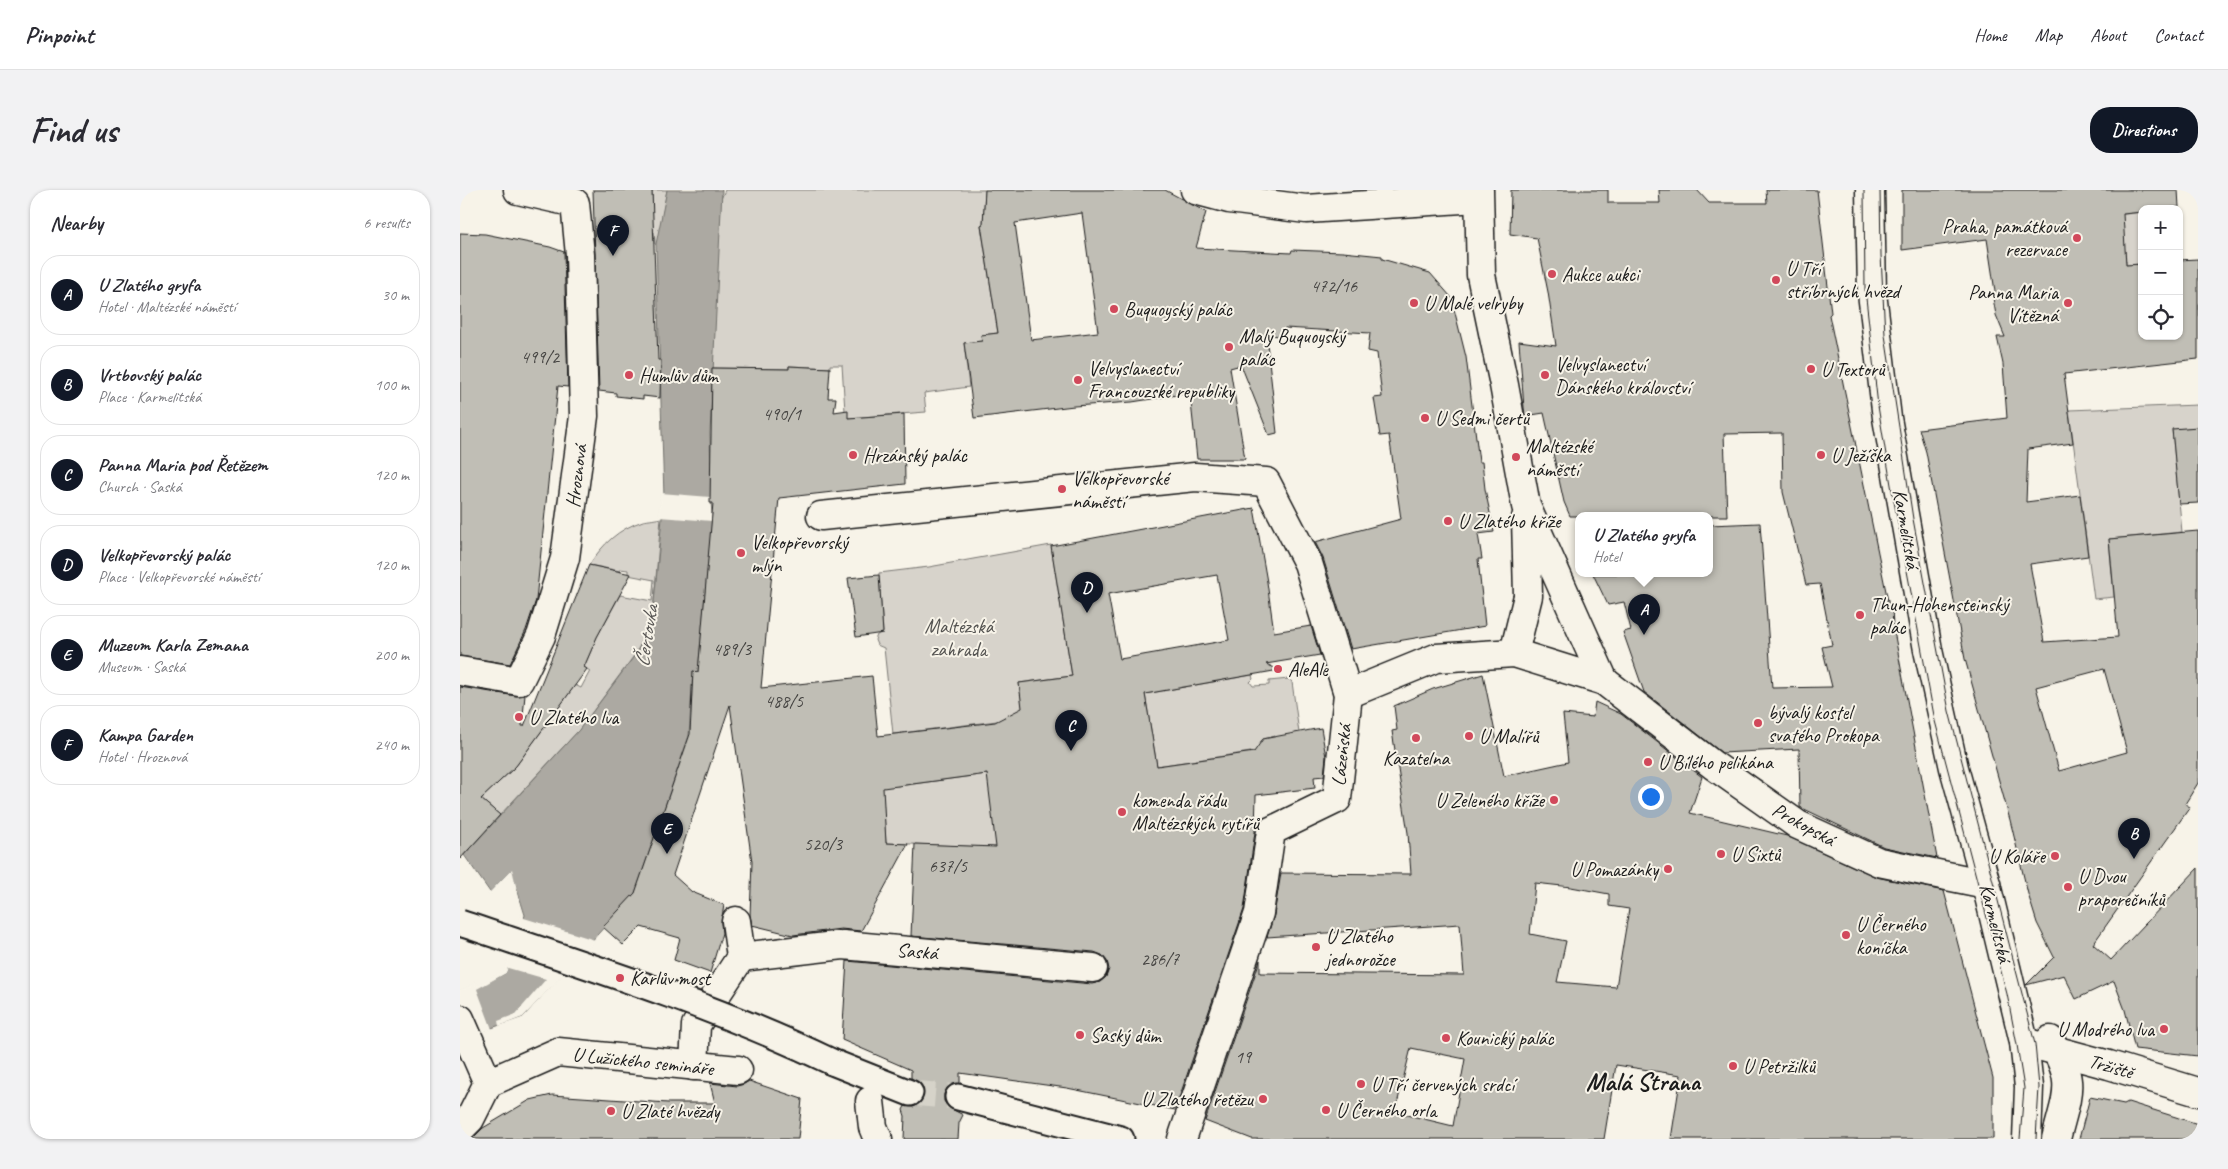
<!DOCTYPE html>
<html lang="en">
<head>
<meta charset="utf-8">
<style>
	:root { --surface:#fff; --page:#f2f2f3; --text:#2b2b33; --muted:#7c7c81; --line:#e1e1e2; --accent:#111827 }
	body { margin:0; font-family:Caveat,sans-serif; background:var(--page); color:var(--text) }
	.controls { position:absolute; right:15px; top:15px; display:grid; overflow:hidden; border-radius:10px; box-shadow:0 1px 4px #0004 }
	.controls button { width:45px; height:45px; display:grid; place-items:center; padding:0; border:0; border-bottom:1px solid var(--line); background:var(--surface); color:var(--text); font:25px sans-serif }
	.you { position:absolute; left:1190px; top:606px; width:18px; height:18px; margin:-12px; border:4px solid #fff; border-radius:50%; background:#1a73e8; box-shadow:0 0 0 8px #1a73e833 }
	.badge { display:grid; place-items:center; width:32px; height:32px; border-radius:50%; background:var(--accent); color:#fff; font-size:16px; font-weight:700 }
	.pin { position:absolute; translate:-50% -41px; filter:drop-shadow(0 1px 2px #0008) }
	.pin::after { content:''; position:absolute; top:26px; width:18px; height:15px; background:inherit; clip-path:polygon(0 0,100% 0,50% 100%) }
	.popup { position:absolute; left:1115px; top:322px; width:138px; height:65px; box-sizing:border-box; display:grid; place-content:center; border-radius:10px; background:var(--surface); filter:drop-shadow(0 1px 4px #0005); font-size:16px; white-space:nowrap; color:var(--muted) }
	.popup b { font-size:19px; color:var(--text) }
	.popup::after { content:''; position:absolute; left:50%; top:100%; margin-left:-10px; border:10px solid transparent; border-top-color:var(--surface) }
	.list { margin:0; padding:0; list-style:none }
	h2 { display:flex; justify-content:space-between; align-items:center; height:65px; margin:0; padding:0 20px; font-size:21px }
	h2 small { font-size:16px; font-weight:400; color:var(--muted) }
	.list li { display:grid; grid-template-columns:32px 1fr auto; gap:15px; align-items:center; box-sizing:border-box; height:80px; margin:0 10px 10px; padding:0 10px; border:1px solid var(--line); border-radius:20px }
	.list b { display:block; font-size:19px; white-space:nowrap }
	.list p { margin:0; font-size:16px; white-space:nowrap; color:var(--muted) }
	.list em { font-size:16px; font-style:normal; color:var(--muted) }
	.icon { flex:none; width:28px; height:28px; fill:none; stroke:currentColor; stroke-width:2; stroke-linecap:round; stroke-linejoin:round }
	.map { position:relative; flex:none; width:1738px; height:949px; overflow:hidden; border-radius:20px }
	header { display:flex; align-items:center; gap:30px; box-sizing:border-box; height:70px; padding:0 25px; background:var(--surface); border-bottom:1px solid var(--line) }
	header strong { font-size:24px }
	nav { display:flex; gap:28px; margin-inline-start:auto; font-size:18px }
	.intro { display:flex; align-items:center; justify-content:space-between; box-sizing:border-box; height:120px; padding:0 30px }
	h1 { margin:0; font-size:35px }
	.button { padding:12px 22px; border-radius:20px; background:var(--accent); color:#fff; font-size:18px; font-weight:700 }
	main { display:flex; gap:30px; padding:0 30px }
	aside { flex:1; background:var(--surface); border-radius:20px; box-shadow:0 1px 4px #0004 }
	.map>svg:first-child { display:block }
	.green { fill:#d7d3cb; stroke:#7a7874 }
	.water { fill:#aca9a2; stroke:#72716c }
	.pier { fill:#f7f3e8 }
	.building { fill:#c0beb5; stroke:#1c1c1c; fill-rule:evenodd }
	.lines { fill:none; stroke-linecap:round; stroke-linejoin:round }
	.pedestrian-tunnel { stroke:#d6d3c9; stroke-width:25; stroke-dasharray:25 12; stroke-linecap:butt }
	.pedestrian-casing { stroke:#1c1c1c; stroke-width:29 }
	.minor-casing { stroke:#1c1c1c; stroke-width:31 }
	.pedestrian { stroke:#f7f3e8; stroke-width:25 }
	.minor { stroke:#f7f3e8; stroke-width:28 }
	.tram { stroke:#1c1c1c; stroke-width:1 }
	.pedestrian-bridge-casing { stroke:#1c1c1c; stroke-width:29; stroke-linecap:butt }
	.pedestrian-bridge { stroke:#f7f3e8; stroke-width:25 }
	.poi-dot { fill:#d1495b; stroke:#f7f3e8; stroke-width:2 }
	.labels { text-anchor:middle; stroke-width:4; stroke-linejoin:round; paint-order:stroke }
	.number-label { font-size:18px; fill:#454442 }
	.poi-label { font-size:20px; fill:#1c1c1c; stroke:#f7f3e8; text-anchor:start }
	.street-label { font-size:20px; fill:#1c1c1c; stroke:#f7f3e8 }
	.park-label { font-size:20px; fill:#545351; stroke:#f7f3e8 }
	.water-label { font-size:21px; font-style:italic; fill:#565452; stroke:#f7f3e8 }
	.district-label { font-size:25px; font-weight:bold; fill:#1c1c1c; stroke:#f7f3e8 }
</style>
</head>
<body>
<header>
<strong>Pinpoint</strong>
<nav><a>Home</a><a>Map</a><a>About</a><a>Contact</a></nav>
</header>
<div class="intro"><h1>Find us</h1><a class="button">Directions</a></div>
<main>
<aside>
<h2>Nearby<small>6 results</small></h2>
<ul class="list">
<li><span class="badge">A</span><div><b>U Zlatého gryfa</b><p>Hotel · Maltézské náměstí</p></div><em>30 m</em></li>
<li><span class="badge">B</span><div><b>Vrtbovský palác</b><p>Place · Karmelitská</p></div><em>100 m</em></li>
<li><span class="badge">C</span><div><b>Panna Maria pod Řetězem</b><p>Church · Saská</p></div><em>120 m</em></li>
<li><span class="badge">D</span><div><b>Velkopřevorský palác</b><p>Place · Velkopřevorské náměstí</p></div><em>120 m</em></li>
<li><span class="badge">E</span><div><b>Muzeum Karla Zemana</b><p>Museum · Saská</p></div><em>200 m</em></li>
<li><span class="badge">F</span><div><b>Kampa Garden</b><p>Hotel · Hroznová</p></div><em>240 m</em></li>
</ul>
</aside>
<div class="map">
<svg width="1738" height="949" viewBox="0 0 1738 949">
	<rect width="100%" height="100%" fill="#f7f3e8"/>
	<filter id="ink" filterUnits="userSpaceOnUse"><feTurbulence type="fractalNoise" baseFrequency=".02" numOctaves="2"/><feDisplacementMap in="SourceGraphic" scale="10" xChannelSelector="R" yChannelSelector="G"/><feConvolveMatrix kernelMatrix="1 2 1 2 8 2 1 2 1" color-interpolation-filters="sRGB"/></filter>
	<g filter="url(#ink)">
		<g class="green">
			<polygon points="192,0 207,0 197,55 195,54 194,42 192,42"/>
			<polygon points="265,0 525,0 523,34 521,35 538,143 521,145 522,151 504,153 509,197 464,203 466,222 388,228 385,221 382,175 370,175 370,178 329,176 329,179 252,178 261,9"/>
			<polygon points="1682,22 1682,74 1666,75 1666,71 1570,35"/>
			<polygon points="1738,215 1738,237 1712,240 1722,342 1649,349 1654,407 1634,409 1609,220"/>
			<path d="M 201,328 L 194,412 L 179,459 L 119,540 L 40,625 L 21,609 L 56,576 L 115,495 L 121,498 L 130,481 L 124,477 L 137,447 L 160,405 L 192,411 L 194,390 L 168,385 L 168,380 L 160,379 L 160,381 L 129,375 C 143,354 158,339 183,331 C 189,330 197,329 201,328 Z"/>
			<polygon points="591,355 612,486 559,493 563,521 552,531 548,525 544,527 545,530 433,544 424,458 417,455 415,450 417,445 423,442 419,383 469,377"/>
			<polygon points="792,485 793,489 790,492 793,496 809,495 809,491 829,489 832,492 839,543 815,551 815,546 803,549 799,553 804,560 697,576 685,504"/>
			<polygon points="527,584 550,658 426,653 422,594 438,596"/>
		</g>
		<polygon class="water" points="207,0 262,0 250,243 252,331 238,482 233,481 229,546 175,703 63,827 0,849 17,798 46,783 65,725 51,680 30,702 4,665 119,540 173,468 184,448 194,412 204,307 196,54"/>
		<g class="pier">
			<polygon points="201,303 250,307 252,331 199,327"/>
			<polygon points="52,679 64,728 135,750 63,827 39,836 38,831 56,824 86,789 48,778 46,783 17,799 32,839 0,849 0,800 15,794 14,791 19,795 44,781 62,725 51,684 31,704 28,704"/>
		</g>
		<g class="building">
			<polygon points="133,0 192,0 198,170 201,170 200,208 183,206 183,209 156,206 156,203 139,201"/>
			<path d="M 525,0 L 705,0 L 746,22 L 736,58 L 831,63 L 832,60 L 883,62 L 922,66 L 922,69 L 970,83 L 991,107 L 1006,167 L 1019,272 L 1022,272 L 1025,299 L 1034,342 L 1018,344 L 1022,369 L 1018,369 L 1025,436 L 891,459 L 863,368 L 855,352 L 941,329 L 929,245 L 920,246 L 914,208 L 922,207 L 917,163 L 908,161 L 910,143 L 825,138 L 824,147 L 806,144 L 817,243 L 809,245 L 781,175 L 770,178 L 785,269 L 737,269 L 730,203 L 672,212 L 614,216 L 514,228 L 504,153 L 522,151 L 521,145 L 538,143 L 521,35 L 523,34 ZM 622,23 L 638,142 L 571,150 L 555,33 Z"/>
			<polygon points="1051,0 1148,0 1148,13 1200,13 1199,0 1237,0 1249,13 1307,13 1306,0 1357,0 1371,123 1369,125 1429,416 1432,417 1433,436 1477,668 1424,657 1340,617 1339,559 1262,563 1184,502 1163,442 1171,440 1164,412 1148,415 1133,384 1249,384 1249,335 1300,333 1312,498 1372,497 1362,457 1372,455 1360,394 1346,395 1323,302 1322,243 1264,244 1267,326 1110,326 1104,312 1084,223 1065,226 1064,218 1059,151 1096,156 1088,102 1077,48 1050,44"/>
			<path d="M 1442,0 L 1718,0 L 1719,17 L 1682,19 L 1682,22 L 1663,24 L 1666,75 L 1682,74 L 1682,146 L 1719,146 L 1719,70 L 1738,69 L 1738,169 L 1604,184 L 1613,253 L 1568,259 L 1566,312 L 1620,305 L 1628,366 L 1570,374 L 1584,452 L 1658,447 L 1649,349 L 1738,341 L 1738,593 L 1725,614 L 1730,617 L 1633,754 L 1651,770 L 1738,678 L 1738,866 L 1675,859 L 1665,820 L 1654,791 L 1616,809 L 1604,785 L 1566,795 L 1594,767 L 1577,733 L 1568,704 L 1550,630 L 1505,469 L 1466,262 L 1459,239 L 1547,228 L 1543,174 L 1537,147 L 1545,147 L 1536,125 L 1533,108 L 1536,108 L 1527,49 L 1442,60 ZM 1644,479 L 1667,562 L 1599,581 L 1576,497 Z"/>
			<polygon points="0,43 25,44 90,57 104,62 108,197 98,196 76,410 66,440 50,474 0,466"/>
			<path d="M 329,176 L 370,178 L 368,208 L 376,208 L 374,222 L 388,220 L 388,228 L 444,224 L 445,294 L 319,308 L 301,498 L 412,486 L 418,546 L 535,532 L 562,518 L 559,493 L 612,486 L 591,356 L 794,318 L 807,392 L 814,442 L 851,436 L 860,465 L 806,474 L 819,480 L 685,504 L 697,576 L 794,562 L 803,549 L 861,538 L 866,567 L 864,586 L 854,587 L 855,598 L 796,605 L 795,642 L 784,719 L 715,920 L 607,898 L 500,883 L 500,893 L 488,897 L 484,904 L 484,911 L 488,917 L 503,925 L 499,933 L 498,949 L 444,949 L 445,926 L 443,920 L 445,916 L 453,917 L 458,915 L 463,909 L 464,901 L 462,894 L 451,888 L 451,880 L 382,850 L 387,771 L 632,794 L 640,792 L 646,787 L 649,779 L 647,771 L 642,765 L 634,762 L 451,746 L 455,654 L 536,657 L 527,584 L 423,598 L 426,653 L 448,654 L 401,741 L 381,739 L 333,745 L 292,735 L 290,726 L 292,672 L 270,515 L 213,685 L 232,702 L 264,715 L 261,733 L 262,743 L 250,783 L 214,770 L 220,748 L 181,737 L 163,755 L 143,737 L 175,703 L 230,544 L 233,481 L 238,482 L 253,313 L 250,313 L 252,178 L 329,179 ZM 757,385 L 769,450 L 660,469 L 648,404 Z"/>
			<polygon points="1738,237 1738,313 1719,314 1712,239"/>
			<polygon points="129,375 171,384 137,447 124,477 127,479 56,576 21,609 40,625 0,669 0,497 56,506 65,505 62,536 64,536"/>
			<polygon points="419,385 423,443 396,447 388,388"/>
			<path d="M 1023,484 L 1044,586 L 1108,572 L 1103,524 L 1133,527 L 1135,512 L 1161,524 L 1242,587 L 1230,623 L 1327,646 L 1416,687 L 1484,701 L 1533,888 L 1533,949 L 1211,949 L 1221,885 L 1156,875 L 1144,949 L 792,949 L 745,931 L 800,770 L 800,783 L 1004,785 L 1000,734 L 807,747 L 814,725 L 821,683 L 951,684 L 948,643 L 932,541 L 937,540 L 934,516 L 973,499 ZM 1075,693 L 1111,697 L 1149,704 L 1149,716 L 1169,719 L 1156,797 L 1097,792 L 1106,751 L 1070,744 ZM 951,858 L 1005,869 L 993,936 L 935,922 Z"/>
			<polygon points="289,891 342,909 338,949 12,949 23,938 70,910 92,905 208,913 255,913 250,893 277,896 284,894"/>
			<polygon points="1630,907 1664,914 1668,912 1738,934 1738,949 1619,949"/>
		</g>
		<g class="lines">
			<polyline class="pedestrian-tunnel" points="450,903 498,907"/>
			<defs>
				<g id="pedestrian">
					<polyline points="372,872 450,903"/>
					<polyline points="498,907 661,949"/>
				</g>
				<g id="minor">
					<polyline points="735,0 769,9 846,19 1018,8"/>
					<polyline points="1019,0 1021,85 1044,195 1066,316 1144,491"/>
					<polyline points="1410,0 1412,103 1427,228 1468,460 1494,578 1526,694 1564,852 1569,897 1567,949"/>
					<polyline points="361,326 735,287 806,292 848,373 888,504 877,609 811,641 799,723 722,949"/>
					<polyline points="1054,463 1068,406 1066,328"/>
					<polyline points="0,481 59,491 81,446 105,368 124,226 120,65 115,13 58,0"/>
					<polyline points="888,504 976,468 1054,463 1144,491 1253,575 1338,635 1419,672 1526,694"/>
					<polyline points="281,767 383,755 633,778"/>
					<polyline points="0,829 28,893"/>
					<path d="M 1590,850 C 1617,892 1607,904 1596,949"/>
					<polyline points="1564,852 1649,875 1738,902"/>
					<polyline points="234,876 236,835 281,767 276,731"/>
					<polyline points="410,911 413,937 418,949"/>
					<polyline points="0,939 10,929 28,893 98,862 278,880"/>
				</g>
			</defs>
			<use href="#pedestrian" class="pedestrian-casing"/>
			<use href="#minor" class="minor-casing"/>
			<use href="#pedestrian" class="pedestrian"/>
			<use href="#minor" class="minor"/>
			<g class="tram">
				<polyline points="1404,0 1405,99 1418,216 1431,295 1475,531 1547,804 1557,855 1564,898 1560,949"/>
				<polyline points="1420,0 1421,65 1425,145 1453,329 1489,521 1575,854 1579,897 1576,949"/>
			</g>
			<defs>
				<path id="pedestrian-bridge" d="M 0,733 C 125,775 253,815 372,872"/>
			</defs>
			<use href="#pedestrian-bridge" class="pedestrian-bridge-casing"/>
			<use href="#pedestrian-bridge" class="pedestrian-bridge"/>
		</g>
	</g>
	<g class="poi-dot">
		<circle cx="1617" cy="48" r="5"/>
		<circle cx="1092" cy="84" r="5"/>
		<circle cx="1316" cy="90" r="5"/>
		<circle cx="954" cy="113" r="5"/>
		<circle cx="1608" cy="113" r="5"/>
		<circle cx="654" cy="119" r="5"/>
		<circle cx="769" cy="157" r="5"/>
		<circle cx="1351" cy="179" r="5"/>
		<circle cx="169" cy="185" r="5"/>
		<circle cx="1085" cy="185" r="5"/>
		<circle cx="618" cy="190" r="5"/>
		<circle cx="965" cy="228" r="5"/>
		<circle cx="393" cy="265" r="5"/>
		<circle cx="1361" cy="265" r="5"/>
		<circle cx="1056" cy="267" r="5"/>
		<circle cx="602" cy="299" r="5"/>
		<circle cx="988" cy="331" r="5"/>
		<circle cx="281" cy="363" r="5"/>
		<circle cx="1400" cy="425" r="5"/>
		<circle cx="818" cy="479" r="5"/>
		<circle cx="59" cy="527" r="5"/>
		<circle cx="1298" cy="533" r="5"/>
		<circle cx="1009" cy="546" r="5"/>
		<circle cx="956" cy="548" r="5"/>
		<circle cx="1188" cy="572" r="5"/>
		<circle cx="1094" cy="610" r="5"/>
		<circle cx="662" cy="622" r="5"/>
		<circle cx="1261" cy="664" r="5"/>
		<circle cx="1595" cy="666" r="5"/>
		<circle cx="1208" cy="679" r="5"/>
		<circle cx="1608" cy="697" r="5"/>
		<circle cx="1386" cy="745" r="5"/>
		<circle cx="856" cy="757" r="5"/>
		<circle cx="160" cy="788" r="5"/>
		<circle cx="1704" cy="839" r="5"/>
		<circle cx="620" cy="845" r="5"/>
		<circle cx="986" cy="848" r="5"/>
		<circle cx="1273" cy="876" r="5"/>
		<circle cx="901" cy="894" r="5"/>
		<circle cx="803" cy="909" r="5"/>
		<circle cx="866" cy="920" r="5"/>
		<circle cx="151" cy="921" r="5"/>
	</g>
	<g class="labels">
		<g class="number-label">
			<text x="874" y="102">472/16</text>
			<text x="80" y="173">499/2</text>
			<text x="322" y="230">490/1</text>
			<text x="272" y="465">489/3</text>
			<text x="324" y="517">488/5</text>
			<text x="363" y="660">520/3</text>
			<text x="488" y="682">637/5</text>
			<text x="700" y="775">286/7</text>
			<text x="783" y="873">19</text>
		</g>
		<g class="poi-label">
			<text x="1607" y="43" text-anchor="end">Praha, památková<tspan x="1607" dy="23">rezervace</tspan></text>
			<text x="1326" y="85">U Tří<tspan x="1326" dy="23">stříbrných hvězd</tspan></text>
			<text x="1102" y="91">Aukce aukci</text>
			<text x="1598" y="109" text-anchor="end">Panna Maria<tspan x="1598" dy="23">Vítězná</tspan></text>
			<text x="964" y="120">U Malé velryby</text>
			<text x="664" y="126">Buquoyský palác</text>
			<text x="779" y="153">Malý Buquoyský<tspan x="779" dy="23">palác</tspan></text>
			<text x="1095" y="181">Velvyslanectví<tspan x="1095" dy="23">Dánského království</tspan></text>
			<text x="628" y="185">Velvyslanectví<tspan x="628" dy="23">Francouzské republiky</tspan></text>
			<text x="1361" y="186">U Textorů</text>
			<text x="179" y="192">Humlův dům</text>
			<text x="975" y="235">U Sedmi čertů</text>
			<text x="1066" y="263">Maltézské<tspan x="1066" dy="23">náměstí</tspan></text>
			<text x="403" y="272">Hrzánský palác</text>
			<text x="1371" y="272">U Ježíška</text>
			<text x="612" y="295">Velkopřevorské<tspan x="612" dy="23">náměstí</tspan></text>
			<text x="998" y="338">U Zlatého kříže</text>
			<text x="291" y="359">Velkopřevorský<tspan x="291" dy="23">mlýn</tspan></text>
			<text x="1410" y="421">Thun-Hohensteinský<tspan x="1410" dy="23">palác</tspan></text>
			<text x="828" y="486">AleAle</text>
			<text x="1308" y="529">bývalý kostel<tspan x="1308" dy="23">svatého Prokopa</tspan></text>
			<text x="69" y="534">U Zlatého lva</text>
			<text x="1019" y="553">U Malířů</text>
			<text x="956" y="575" text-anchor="middle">Kazatelna</text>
			<text x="1198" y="579">U Bílého pelikána</text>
			<text x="672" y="617">komenda řádu<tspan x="672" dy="23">Maltézských rytířů</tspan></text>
			<text x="1084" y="617" text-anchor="end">U Zeleného kříže</text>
			<text x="1271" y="671">U Sixtů</text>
			<text x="1585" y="673" text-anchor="end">U Koláře</text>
			<text x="1198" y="686" text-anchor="end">U Pomazánky</text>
			<text x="1618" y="693">U Dvou<tspan x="1618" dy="23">praporečníků</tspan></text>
			<text x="1396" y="741">U Černého<tspan x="1396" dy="23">koníčka</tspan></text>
			<text x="866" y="753">U Zlatého<tspan x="866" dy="23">jednorožce</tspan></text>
			<text x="170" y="795">Karlův most</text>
			<text x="1694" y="846" text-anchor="end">U Modrého lva</text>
			<text x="630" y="852">Saský dům</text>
			<text x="996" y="855">Kounický palác</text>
			<text x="1283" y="883">U Petržilků</text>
			<text x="911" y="901">U Tří červených srdcí</text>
			<text x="793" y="916" text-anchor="end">U Zlatého řetězu</text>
			<text x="876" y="927">U Černého orla</text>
			<text x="161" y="928">U Zlaté hvězdy</text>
		</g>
		<g class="street-label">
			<text transform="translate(116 286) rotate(-83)" y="7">Hroznová</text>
			<text transform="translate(1447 339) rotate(80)" y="7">Karmelitská</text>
			<text transform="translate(881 565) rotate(-84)" y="7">Lázeňská</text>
			<text transform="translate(1344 634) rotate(29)" y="7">Prokopská</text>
			<text transform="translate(1536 733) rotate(76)" y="7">Karmelitská</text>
			<text transform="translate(457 761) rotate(5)" y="7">Saská</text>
			<text transform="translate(183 871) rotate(6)" y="7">U Lužického semináře</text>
			<text transform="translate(1651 876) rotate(16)" y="7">Tržiště</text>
		</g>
		<g class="park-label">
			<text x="499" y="443">Maltézská<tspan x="499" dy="23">zahrada</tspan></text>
		</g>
		<g class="water-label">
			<text transform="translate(186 446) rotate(-81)" y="7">Čertovka</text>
		</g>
		<g class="district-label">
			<text x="1183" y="900">Malá Strana</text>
		</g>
	</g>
</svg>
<div class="controls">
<button>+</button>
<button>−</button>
<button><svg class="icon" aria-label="locate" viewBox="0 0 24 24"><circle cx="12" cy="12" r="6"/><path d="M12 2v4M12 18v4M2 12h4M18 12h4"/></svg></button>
</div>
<div class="you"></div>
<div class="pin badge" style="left:1184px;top:445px">A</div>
<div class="popup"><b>U Zlatého gryfa</b>Hotel</div>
<div class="pin badge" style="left:1674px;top:669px">B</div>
<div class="pin badge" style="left:611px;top:561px">C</div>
<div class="pin badge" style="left:627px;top:423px">D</div>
<div class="pin badge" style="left:207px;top:664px">E</div>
<div class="pin badge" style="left:153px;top:66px">F</div>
</div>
</main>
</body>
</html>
